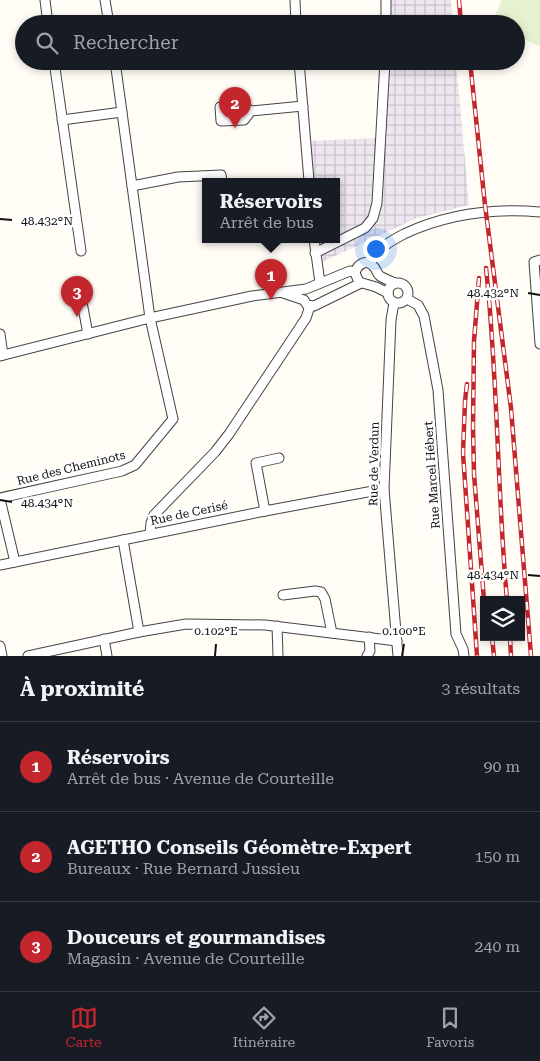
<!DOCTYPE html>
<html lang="fr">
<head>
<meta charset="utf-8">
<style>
	:root { --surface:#171b24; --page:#242831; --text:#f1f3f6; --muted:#9ea1a6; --line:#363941; --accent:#c4262e }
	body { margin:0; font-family:"Roboto Serif",serif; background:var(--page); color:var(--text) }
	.controls { position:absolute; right:15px; bottom:15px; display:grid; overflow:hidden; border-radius:0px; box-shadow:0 2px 8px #0003 }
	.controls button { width:45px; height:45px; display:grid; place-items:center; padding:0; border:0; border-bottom:1px solid var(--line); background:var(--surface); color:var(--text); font:25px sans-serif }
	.you { position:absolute; left:375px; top:248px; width:18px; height:18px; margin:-12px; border:4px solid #fff; border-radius:50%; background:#1a73e8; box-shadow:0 0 0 8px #1a73e833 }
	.badge { display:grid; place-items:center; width:32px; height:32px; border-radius:50%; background:var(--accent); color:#fff; font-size:16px; font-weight:700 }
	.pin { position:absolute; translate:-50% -41px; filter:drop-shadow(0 1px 2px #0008) }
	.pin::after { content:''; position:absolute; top:26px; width:18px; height:15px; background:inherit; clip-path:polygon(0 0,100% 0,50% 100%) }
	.popup { position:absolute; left:202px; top:178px; width:138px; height:65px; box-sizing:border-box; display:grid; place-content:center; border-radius:0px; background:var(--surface); filter:drop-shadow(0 1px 4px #0005); font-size:16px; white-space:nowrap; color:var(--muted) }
	.popup b { font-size:19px; color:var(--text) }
	.popup::after { content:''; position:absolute; left:50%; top:100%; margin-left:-10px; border:10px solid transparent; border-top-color:var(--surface) }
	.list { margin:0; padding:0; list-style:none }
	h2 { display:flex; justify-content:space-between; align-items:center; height:65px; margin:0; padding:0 20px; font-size:21px }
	h2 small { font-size:16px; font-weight:400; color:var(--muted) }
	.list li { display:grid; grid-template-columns:32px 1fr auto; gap:15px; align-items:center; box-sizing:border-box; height:90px; padding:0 20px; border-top:1px solid var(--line) }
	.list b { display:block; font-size:19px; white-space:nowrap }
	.list p { margin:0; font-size:16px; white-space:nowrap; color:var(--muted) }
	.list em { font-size:16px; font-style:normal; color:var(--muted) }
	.icon { flex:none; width:28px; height:28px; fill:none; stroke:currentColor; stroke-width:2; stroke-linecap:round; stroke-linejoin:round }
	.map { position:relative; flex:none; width:540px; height:656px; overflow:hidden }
	.search { position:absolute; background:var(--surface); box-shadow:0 2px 8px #0003; left:15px; right:15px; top:15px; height:55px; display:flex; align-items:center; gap:12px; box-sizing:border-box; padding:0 18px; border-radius:28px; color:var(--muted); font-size:19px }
	.sheet { height:335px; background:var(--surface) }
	nav { display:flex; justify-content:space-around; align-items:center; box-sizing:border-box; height:70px; border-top:1px solid var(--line); background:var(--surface); font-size:14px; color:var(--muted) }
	nav a { display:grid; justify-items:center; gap:2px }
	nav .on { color:var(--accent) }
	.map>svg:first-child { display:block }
	.industrial { fill:url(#industrial-grid) }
	.pitch { fill:#e6f2cf }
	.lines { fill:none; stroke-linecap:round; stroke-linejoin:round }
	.minor-casing { stroke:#444; stroke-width:11 }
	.minor { stroke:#fff; stroke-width:9 }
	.rail-casing { stroke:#c4262e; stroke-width:4.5 }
	.rail { stroke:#fff; stroke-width:2.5; stroke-dasharray:8; stroke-linecap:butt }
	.ticks { fill:none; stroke:#111; stroke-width:2 }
	.labels { text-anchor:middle; stroke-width:5; stroke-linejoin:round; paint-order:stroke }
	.street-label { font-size:12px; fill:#111; stroke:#fff }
	.ticks-label { font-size:12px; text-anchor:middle; fill:#111; stroke:#fff; stroke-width:5; stroke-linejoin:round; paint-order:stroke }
</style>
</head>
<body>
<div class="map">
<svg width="540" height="656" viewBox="0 0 540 656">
	<defs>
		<pattern id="industrial-grid" width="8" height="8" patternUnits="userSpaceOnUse" patternTransform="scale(1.25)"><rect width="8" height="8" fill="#eee6ef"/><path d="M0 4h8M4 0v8" fill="none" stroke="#cbc4cc"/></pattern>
	</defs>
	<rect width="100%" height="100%" fill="#fffdf5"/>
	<g class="industrial">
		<polygon points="380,0 451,0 453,24 380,24"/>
		<polygon points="379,61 456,61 469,205 417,218 320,263 318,239 336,239 336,181 312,181 308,141 377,138"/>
	</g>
	<polygon class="pitch" points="502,0 540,0 540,47 516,36 516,24 491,24"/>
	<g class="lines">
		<defs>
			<g id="minor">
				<polyline points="45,0 48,24"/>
				<polyline points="105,0 109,24"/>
				<polyline points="295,0 296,24"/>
				<polyline points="386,24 386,0"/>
				<polyline points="54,61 81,251"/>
				<polyline points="299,61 309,181"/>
				<polyline points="251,111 244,120 221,121 220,107 244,106 251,111 303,106"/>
				<polyline points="62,120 122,112"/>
				<polyline points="132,186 178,177 221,175 222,181"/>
				<polyline points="314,239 320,283"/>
				<polyline points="315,253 365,228 373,218 377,203 385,61"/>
				<polyline points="540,260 534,262 540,344"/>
				<path d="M 370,263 C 378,248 389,242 404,234 C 447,214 493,208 540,212"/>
				<circle cx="398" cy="293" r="10"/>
				<polyline points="283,293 304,300 307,305 314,306 361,283"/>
				<path d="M 388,293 L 376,287 L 359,282 L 355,273 C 357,265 366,258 373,266 C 377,269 376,273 380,276 C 385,279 390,281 395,283"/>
				<polyline points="81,297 88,334"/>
				<polyline points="407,299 418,305 424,316 438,390 456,634 463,649 464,656"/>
				<polyline points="394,303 391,320 384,489 398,656"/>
				<polyline points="0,334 3,355"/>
				<polyline points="0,356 150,318 252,296 306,289 350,271 355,272"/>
				<polyline points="0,498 122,471 135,465 173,419 150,318 115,61"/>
				<polyline points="0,499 15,562"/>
				<polyline points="265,511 256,463 279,458"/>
				<polyline points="150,534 151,523 154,515 215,452 229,434 306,318 310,306"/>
				<polyline points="123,540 139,632"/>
				<polyline points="0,565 265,511 384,489"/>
				<polyline points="283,595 315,591 321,592 325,599 332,633"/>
				<polyline points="277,626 278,656"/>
				<polyline points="104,639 107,656"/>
				<polyline points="0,646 2,656"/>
				<polyline points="28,656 139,632 186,624 265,625 397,641"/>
				<polyline points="367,656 370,651 369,637"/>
			</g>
		</defs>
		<use href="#minor" class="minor-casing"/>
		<use href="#minor" class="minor"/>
		<defs>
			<g id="rail">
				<polyline points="459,0 461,24"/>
				<polyline points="470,61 485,205 511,408 531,656"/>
				<path d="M 486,268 C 498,378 497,489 507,600"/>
				<polyline points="479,278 474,341 473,427 474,474 484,600"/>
				<polyline points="467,384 465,401 463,453 477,656"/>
				<polyline points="492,637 494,656"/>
				<polyline points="510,637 511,656"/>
			</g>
		</defs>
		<use href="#rail" class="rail-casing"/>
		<use href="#rail" class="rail"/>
	</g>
	<path class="ticks" d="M 0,219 L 12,220M 528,293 L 540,295M 0,500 L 12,502M 528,575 L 540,576M 215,656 L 216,644M 402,656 L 404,644"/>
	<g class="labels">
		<g class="street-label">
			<text transform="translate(374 464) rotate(-89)" y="4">Rue de Verdun</text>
			<text transform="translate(71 468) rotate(-14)" y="4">Rue des Cheminots</text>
			<text transform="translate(432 475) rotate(-94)" y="4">Rue Marcel Hébert</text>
			<text transform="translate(189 513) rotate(-12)" y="4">Rue de Cerisé</text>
		</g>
	</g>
	<g class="ticks-label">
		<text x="47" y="225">48.432°N</text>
		<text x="493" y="297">48.432°N</text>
		<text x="47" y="507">48.434°N</text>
		<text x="493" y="579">48.434°N</text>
		<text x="216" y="635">0.102°E</text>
		<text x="404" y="635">0.100°E</text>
	</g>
</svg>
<div class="controls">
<button><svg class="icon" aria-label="layers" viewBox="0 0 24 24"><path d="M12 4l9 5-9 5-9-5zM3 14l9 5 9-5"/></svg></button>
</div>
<div class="you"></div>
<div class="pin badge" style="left:271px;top:300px">1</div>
<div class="popup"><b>Réservoirs</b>Arrêt de bus</div>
<div class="pin badge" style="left:235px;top:128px">2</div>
<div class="pin badge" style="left:77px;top:317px">3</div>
<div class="search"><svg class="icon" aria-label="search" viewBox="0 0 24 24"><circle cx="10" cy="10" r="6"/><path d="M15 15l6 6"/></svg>Rechercher</div>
</div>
<section class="sheet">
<h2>À proximité<small>3 résultats</small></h2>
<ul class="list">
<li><span class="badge">1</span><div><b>Réservoirs</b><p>Arrêt de bus · Avenue de Courteille</p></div><em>90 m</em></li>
<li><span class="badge">2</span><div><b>AGETHO Conseils Géomètre-Expert</b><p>Bureaux · Rue Bernard Jussieu</p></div><em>150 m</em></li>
<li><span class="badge">3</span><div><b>Douceurs et gourmandises</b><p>Magasin · Avenue de Courteille</p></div><em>240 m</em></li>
</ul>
</section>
<nav>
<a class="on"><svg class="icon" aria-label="map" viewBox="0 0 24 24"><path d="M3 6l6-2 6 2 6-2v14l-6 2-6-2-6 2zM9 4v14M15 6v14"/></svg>Carte</a>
<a><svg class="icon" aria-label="directions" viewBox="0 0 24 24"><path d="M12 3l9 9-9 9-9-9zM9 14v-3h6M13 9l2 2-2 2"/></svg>Itinéraire</a>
<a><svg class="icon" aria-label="saved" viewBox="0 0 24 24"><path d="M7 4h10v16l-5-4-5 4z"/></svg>Favoris</a>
</nav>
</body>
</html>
